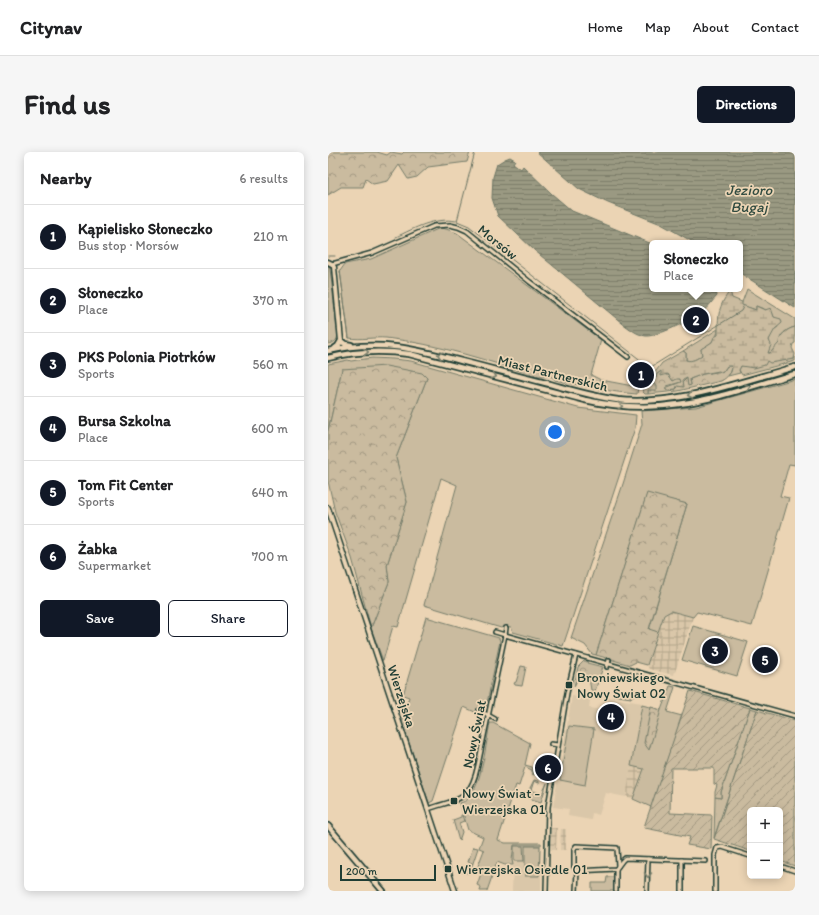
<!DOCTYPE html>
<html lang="en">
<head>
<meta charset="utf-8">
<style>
	:root { --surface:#fff; --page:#f6f6f6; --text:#202124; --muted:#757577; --line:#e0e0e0; --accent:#111827 }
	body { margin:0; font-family:Itim,sans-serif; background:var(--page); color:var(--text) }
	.controls { position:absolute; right:12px; bottom:12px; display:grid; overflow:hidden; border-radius:6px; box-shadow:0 2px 10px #0003 }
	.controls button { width:36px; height:36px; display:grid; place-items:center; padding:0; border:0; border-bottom:1px solid var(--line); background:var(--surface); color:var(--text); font:20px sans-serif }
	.scale { position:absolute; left:12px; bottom:10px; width:96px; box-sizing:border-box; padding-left:4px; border:2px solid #1f3d34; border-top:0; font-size:11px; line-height:14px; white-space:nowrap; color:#1f3d34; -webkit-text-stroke:3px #ebd4b4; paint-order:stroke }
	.you { position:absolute; left:227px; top:280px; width:14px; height:14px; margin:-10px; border:3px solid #fff; border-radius:50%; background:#1a73e8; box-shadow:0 0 0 6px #1a73e833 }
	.badge { display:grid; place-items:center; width:26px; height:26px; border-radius:50%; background:var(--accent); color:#fff; font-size:13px; font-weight:700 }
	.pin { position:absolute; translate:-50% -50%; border:2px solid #fff; box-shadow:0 1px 4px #0006 }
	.popup { position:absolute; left:321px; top:88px; width:94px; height:52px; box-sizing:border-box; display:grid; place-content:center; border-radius:6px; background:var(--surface); filter:drop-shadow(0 1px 3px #0005); font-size:13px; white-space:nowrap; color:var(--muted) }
	.popup b { font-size:15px; color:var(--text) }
	.popup::after { content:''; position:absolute; left:50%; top:100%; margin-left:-8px; border:8px solid transparent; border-top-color:var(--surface) }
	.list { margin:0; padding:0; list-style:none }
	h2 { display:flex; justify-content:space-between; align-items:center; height:52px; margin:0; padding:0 16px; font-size:17px }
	h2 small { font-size:13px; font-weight:400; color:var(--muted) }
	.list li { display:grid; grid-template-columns:26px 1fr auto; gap:12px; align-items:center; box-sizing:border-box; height:64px; padding:0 16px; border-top:1px solid var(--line) }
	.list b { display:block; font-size:15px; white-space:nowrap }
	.list p { margin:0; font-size:13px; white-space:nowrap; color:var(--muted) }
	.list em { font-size:13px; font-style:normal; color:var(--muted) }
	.actions { display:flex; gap:8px; padding:12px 16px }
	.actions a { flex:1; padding:9px 0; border:1px solid var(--accent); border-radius:6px; text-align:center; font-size:14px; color:var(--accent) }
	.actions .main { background:var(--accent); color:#fff }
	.map { position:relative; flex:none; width:467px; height:739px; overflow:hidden; border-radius:6px }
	header { display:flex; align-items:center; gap:24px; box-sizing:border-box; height:56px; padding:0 20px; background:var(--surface); border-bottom:1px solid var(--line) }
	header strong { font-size:19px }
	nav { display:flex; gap:22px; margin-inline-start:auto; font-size:14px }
	.intro { display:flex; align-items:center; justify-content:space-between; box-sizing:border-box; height:96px; padding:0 24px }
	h1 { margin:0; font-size:28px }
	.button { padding:10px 18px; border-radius:6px; background:var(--accent); color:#fff; font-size:14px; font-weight:700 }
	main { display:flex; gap:24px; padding:0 24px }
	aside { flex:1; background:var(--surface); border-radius:6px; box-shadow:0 2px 10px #0003 }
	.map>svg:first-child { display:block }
	.built { fill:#dac7a9 }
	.industrial { fill:url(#industrial-grid) }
	.grass { fill:#cabb9f; stroke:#747c6a }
	.forest { fill:url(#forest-crowns); stroke:#747c6a }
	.wetland { fill:url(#wetland-marsh); stroke:#747c6a }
	.garden { fill:url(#garden-furrows); stroke:#747c6a }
	.water { fill:url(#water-rules); stroke:#697463 }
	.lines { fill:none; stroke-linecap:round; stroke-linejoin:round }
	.stream { stroke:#697463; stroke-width:1 }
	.street-casing { stroke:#1f3d34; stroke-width:6 }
	.secondary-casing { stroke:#1f3d34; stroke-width:7 }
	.primary-casing { stroke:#1f3d34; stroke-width:8 }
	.street { stroke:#ebd4b4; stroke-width:3 }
	.secondary { stroke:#ebd4b4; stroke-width:4 }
	.primary { stroke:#ebd4b4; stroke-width:4.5 }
	.oneway { stroke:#7b816e }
	.poi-dot { fill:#1f3d34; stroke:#ebd4b4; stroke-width:1.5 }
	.labels { text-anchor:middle; stroke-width:3.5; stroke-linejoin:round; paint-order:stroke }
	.street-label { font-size:14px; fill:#1f3d34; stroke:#ebd4b4 }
	.poi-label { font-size:14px; fill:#1f3d34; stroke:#ebd4b4; text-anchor:start }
	.water-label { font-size:15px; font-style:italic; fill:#314b40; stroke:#ebd4b4 }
</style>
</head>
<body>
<header>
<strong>Citynav</strong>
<nav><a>Home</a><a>Map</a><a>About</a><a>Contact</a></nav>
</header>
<div class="intro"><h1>Find us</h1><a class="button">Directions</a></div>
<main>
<aside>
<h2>Nearby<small>6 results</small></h2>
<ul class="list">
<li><span class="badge">1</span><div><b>Kąpielisko Słoneczko</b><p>Bus stop · Morsów</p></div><em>210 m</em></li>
<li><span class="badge">2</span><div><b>Słoneczko</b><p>Place</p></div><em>370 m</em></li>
<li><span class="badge">3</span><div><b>PKS Polonia Piotrków</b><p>Sports</p></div><em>560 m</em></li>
<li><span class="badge">4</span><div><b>Bursa Szkolna</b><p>Place</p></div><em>600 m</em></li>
<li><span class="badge">5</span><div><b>Tom Fit Center</b><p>Sports</p></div><em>640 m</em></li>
<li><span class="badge">6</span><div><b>Żabka</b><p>Supermarket</p></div><em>700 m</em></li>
</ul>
<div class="actions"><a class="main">Save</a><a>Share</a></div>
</aside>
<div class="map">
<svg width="467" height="739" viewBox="0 0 467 739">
	<defs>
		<pattern id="industrial-grid" width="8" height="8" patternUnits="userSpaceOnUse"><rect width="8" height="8" fill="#dac7a9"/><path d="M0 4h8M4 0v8" fill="none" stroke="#b0a38a"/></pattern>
		<pattern id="forest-crowns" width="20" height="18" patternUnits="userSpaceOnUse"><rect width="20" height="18" fill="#cabb9f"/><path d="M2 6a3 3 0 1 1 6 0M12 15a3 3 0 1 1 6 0" fill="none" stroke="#a39982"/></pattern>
		<pattern id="wetland-marsh" width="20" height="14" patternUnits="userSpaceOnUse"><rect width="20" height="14" fill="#cabb9f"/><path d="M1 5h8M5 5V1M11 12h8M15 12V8" fill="none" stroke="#a39982"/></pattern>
		<pattern id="garden-furrows" width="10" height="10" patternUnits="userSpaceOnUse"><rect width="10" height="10" fill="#cabb9f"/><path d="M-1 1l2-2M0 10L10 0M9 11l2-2" fill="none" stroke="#a39982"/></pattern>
		<pattern id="water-rules" width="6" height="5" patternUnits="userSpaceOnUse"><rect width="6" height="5" fill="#9a9982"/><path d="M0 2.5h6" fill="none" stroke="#7d7e6b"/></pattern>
	</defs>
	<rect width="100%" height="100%" fill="#ebd4b4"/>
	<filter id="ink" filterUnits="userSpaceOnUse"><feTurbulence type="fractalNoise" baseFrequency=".025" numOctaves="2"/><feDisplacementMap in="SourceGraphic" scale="8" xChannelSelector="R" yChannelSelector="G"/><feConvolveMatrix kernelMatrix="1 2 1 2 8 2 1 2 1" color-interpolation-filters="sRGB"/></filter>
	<g filter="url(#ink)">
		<g class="built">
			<polygon points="244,544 262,547 261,556 274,558 277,545 314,551 298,645 278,641 271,663 264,661 263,668 240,664 241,657 225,655"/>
			<polygon points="186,693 213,693 213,739 184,739 185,713 184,707"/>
		</g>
		<g class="industrial">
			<polygon points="343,459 365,465 346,523 321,517 319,513 336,463"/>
			<polygon points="303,614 316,617 305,647 298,644"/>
			<polygon points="222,676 229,676 228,698 222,698"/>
			<polygon points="233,677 238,677 238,698 232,698"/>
		</g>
		<g class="grass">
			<path d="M 112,76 L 118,77 L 129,81 L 273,188 L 263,223 L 273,228 L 310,235 L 309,242 C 281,240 255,234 227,228 C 223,222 217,225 211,225 C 161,209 110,192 58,186 C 46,185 33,188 21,186 L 12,119 L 17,112 L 43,107 Z"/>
			<path d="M 0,113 L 2,117 L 10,183 C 9,189 6,191 0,192 Z"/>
			<path d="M 419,137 L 467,167 L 467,175 C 459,177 451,182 452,191 L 442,201 L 440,201 C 440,192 441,179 450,175 L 444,160 L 428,154 L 428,158 L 413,153 Z"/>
			<path d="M 390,177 C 390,187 382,192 373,197 L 374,203 C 369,207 364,210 358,208 L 358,201 L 355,199 Z"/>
			<path d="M 55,195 L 102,202 L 254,243 L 308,251 L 308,252 L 284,251 L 256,246 L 101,204 C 67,196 34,196 0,204 L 0,201 L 13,198 Z"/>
			<polygon points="467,205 467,209 414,223 411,218 413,214 438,209 466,207"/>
			<polygon points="44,206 65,207 83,209 250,256 308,263 307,276 235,494 185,480 183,475 176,474 173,476 96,453 129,333 113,326 70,475 65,474 55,509 43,476 61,430 59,413 79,350 68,306 99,226 14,217 0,279 0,212 20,208 23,209"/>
			<path d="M 467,217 L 467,220 C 417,234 368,251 315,253 L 315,251 L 355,247 Z"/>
			<polygon points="467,227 467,313 461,312 452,344 461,346 424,474 369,460 365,465 343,459 336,463 330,480 321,478 359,352 319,342 268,503 264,502 257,493 243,486 294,335 314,272 313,259 368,255"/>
			<polygon points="98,465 171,486 172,489 158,556 155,559 151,556 149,561 136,555 105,649 101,651 74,570 81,545 75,543"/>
			<polygon points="365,474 420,490 409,524 354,508"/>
			<polygon points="193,514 198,515 194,534 187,533 186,531 188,530"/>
			<polygon points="342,534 347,535 339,560 354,564 323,655 305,647 316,617 303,614 314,553 333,558"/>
			<polygon points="422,556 429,558 386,686 387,645 393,646 393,640"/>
			<path d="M 162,571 L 165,571 L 202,591 L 197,613 L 204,615 L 206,619 L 206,623 L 204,622 L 204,618 L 197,615 L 191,634 L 188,633 L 170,688 L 177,691 L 213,691 L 213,693 L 186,693 L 184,708 L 185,713 L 177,713 L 169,710 L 159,739 L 152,739 L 153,735 L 149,733 L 155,716 L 150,714 L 156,698 L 151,696 L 155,685 L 140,678 L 132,651 C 135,650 138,649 140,647 C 154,633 158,591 162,571 Z"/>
			<polygon points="241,574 266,577 257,633 232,628"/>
			<polygon points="206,628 211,629 211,631 206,629 203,638 214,642 219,631 213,650 200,646 201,638"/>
			<polygon points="133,663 134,663 136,669 131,671 134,680 131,689 125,668 133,665"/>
			<polygon points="186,694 195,694 196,709 186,709"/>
			<polygon points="197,694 212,694 211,724 197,724"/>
			<polygon points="145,695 150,696 142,720 140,721 133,720 135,717 142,719 144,711 140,710"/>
			<polygon points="279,725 286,725 286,739 264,739 264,731 278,731"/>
		</g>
		<g class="forest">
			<polygon points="0,0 49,0 59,3 63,0 74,2 76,0 142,0 139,10 100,15 89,25 80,27 71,13 60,29 45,32 38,27 35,35 13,35 0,43"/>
			<polygon points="58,214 94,221 99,226 68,306 79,350 59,413 61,430 43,476 24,406 7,360 0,329 0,279 14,217"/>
			<path d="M 399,214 L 403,214 L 404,216 C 403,221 399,226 393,229 L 350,239 L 320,242 L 320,238 L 326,233 L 324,228 L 325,225 L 333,219 L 334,221 L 342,224 L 345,229 L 348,226 L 352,227 L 353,230 L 339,234 L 338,238 L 348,237 L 359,226 L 360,233 L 363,233 L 362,227 L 375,222 L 396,219 Z"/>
			<polygon points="319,341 359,352 321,477 330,480 319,513 308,510 302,513 268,503"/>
			<polygon points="256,509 260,509 259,511 275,515 267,539 263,538 261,526 259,523 250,525 246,535 250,515"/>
			<polygon points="291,537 295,539 301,539 303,541 306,538 308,539 308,542 303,545 303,546 284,543 288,538"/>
			<polygon points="323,555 333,558 321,598 316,591"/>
		</g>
		<path class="wetland" d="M 402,139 L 404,146 L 414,150 L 414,153 L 428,158 L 428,154 L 437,158 L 443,156 L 446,165 L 453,167 L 454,171 L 447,177 L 441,188 L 443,193 L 440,201 L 442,201 L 451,191 C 451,183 459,177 467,175 L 467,191 L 465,192 L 464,196 L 467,202 L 466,207 L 442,211 L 439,209 L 437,213 L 426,216 L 413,214 L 411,218 L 412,221 L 400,224 L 403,220 L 404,216 L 403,214 L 399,214 L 394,221 L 391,219 L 375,222 L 362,227 L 363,233 L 360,234 L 359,226 L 355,228 L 356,235 L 349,234 L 348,237 L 338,238 L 337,236 L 353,230 L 352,227 L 349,227 L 345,229 L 340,222 L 333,224 L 333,219 L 329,222 L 328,226 L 325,225 L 324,228 L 325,232 L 329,234 L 329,238 L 320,238 L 320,242 L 317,242 L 315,240 L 316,235 L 334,211 L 355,199 L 358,201 L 358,208 C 364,210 369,207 374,203 L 373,197 L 384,190 L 386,185 L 390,183 C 390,164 390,154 402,139 Z"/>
		<g class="garden">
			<polygon points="362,539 422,556 393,640 393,646 387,645 387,640 389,633 386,632 386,616 343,616 342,661 384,663 383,697 359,693 362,685 317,676 316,675"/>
			<polygon points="429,558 467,569 467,714 452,709 452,658 422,658 422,699 386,687"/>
		</g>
		<g class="water">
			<polygon points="209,0 467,0 467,156 412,121 412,91 367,91 333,72 280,51 251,37"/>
			<path d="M 182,5 L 187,8 L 185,11 L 193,17 L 195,14 L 224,42 L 244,59 L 324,92 L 324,137 L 388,137 L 389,144 C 384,149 380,156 374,160 C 365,167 329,185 318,184 C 309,183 301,176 294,171 L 206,98 L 170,64 L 164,46 L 165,25 L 169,12 L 177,7 Z"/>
		</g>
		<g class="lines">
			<g class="stream">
				<polyline points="147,0 129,69 141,74 315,210"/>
				<path d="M 68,85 C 87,76 106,65 128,69"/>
				<polyline points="0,104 7,104"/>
				<polyline points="0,113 3,117"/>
				<polyline points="12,119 21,186"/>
				<polyline points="323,215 413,159 415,155"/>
			</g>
			<defs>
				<g id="street">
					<polyline points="4,112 44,101 106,74 122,73 130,75 139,79 202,130 300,205"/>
					<polyline points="167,480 177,483 178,476"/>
					<polyline points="279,515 281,508"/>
					<polyline points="151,558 167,567"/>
					<polyline points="223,592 230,593"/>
					<path d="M 100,657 C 132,646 142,650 150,613 L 177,483 L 467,564"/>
					<polyline points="452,714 467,719"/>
					<polyline points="249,719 288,717 294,709 297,706 378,709"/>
					<polyline points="218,739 220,655 239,541 248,503"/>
					<polyline points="248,739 249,719 246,715 246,697 248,694 289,696 290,714"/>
					<polyline points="288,739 288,717"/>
					<polyline points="319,739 320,707"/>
					<polyline points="354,739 354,708"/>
					<polyline points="387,739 387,703 389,696 394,695 422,704"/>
				</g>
				<g id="secondary">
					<polyline points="0,110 4,112 6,115 13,189"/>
					<polyline points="0,356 127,739"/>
				</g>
				<g id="primary">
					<polyline points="7,196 10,194 13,189 17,192 23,193"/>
					<path d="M 0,199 C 49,187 89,197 137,210 C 165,217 193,225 222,232 C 244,238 267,245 290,248 C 350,254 410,230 467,215"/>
					<path d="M 0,206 C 27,199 54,198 81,202 L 257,248 C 288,255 320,257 351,252 C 391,247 429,232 467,222"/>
					<polyline points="0,674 55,739"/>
				</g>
			</defs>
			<use href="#street" class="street-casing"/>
			<use href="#secondary" class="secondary-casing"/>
			<use href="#primary" class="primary-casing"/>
			<use href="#street" class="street"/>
			<use href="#secondary" class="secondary"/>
			<use href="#primary" class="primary"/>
		</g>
		<defs><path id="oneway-chevron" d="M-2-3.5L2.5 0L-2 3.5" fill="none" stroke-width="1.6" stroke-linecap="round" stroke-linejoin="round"/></defs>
		<g class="oneway">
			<use href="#oneway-chevron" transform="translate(38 200) rotate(-3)"/>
			<use href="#oneway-chevron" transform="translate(112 203) rotate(-165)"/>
			<use href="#oneway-chevron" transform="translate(166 224) rotate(15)"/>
			<use href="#oneway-chevron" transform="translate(420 235) rotate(-16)"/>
			<use href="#oneway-chevron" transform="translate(362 243) rotate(168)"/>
			<use href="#oneway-chevron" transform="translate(292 254) rotate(5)"/>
			<use href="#oneway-chevron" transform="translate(320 723) rotate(91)"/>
		</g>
	</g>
	<g class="poi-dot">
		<rect x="237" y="529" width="8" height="8" rx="2"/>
		<rect x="122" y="645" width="8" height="8" rx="2"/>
		<rect x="116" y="713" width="8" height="8" rx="2"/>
	</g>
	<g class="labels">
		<g class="street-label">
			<text transform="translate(170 90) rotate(39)" y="5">Morsów</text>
			<text transform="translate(225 221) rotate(14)" y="5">Miast Partnerskich</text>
			<text transform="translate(74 544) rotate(72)" y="5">Wierzejska</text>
			<text transform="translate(146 582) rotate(-78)" y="5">Nowy Świat</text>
		</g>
		<g class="poi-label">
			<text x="249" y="530">Broniewskiego<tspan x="249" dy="16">Nowy Świat 02</tspan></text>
			<text x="134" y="646">Nowy Świat -<tspan x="134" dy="16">Wierzejska 01</tspan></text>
			<text x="128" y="722">Wierzejska Osiedle 01</text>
		</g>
		<g class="water-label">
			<text x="421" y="43">Jezioro<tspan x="421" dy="17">Bugaj</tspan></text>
		</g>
	</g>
</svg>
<div class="controls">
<button>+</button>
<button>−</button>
</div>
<div class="scale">200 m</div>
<div class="you"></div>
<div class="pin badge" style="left:313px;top:223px">1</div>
<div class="pin badge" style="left:368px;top:168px">2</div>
<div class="popup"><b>Słoneczko</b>Place</div>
<div class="pin badge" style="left:387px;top:499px">3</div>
<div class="pin badge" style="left:283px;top:565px">4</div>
<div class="pin badge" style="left:437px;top:508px">5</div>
<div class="pin badge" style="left:220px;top:616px">6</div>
</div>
</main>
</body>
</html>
